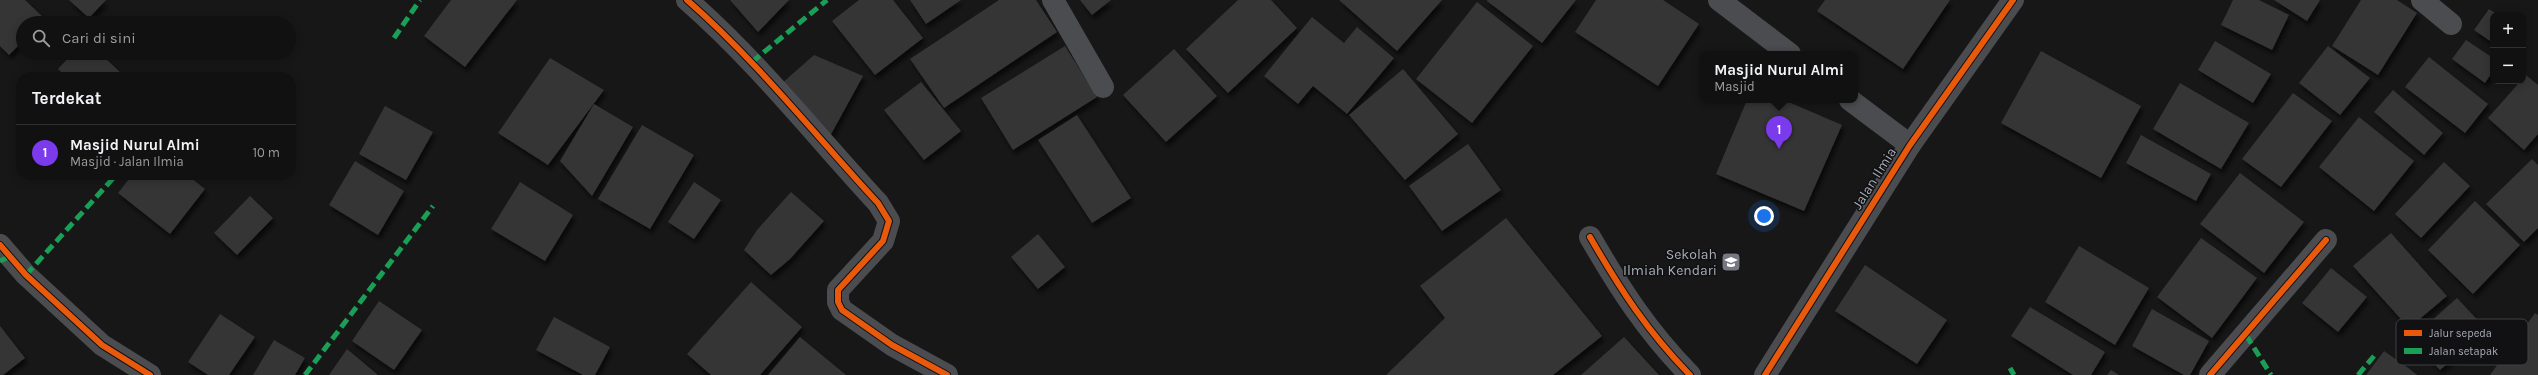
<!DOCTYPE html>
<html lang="id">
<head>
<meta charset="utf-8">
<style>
	:root { --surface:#111; --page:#1a1a1a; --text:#f1f3f6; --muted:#9c9d9f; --line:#303131; --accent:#7c3aed }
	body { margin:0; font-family:Karla,sans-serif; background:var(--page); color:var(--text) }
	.controls { position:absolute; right:12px; top:12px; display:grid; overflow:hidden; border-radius:8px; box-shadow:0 2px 10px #0003 }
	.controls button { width:36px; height:36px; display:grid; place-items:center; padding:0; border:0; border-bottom:1px solid var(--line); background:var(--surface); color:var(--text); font:20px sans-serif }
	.you { position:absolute; left:1764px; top:216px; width:14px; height:14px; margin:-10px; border:3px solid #fff; border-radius:50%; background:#1a73e8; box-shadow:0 0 0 6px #1a73e833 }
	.badge { display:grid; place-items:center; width:26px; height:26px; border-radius:50%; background:var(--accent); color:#fff; font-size:13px; font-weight:700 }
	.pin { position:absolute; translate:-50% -33px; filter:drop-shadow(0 1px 2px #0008) }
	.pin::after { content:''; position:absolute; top:21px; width:14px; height:12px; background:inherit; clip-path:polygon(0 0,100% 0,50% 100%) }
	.popup { position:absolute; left:1700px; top:51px; width:158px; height:52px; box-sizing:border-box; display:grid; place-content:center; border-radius:8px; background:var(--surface); filter:drop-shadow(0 1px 3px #0005); font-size:13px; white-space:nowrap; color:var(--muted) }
	.popup b { font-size:15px; color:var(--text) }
	.popup::after { content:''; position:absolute; left:50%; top:100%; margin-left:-8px; border:8px solid transparent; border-top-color:var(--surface) }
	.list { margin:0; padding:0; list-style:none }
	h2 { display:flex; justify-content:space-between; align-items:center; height:52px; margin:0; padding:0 16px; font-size:17px }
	h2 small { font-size:13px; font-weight:400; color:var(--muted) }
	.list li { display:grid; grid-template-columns:26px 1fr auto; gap:12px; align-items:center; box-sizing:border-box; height:56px; padding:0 16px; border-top:1px solid var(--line) }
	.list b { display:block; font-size:15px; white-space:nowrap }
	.list p { margin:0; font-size:13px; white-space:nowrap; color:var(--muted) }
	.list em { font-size:13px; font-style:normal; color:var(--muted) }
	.icon { flex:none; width:22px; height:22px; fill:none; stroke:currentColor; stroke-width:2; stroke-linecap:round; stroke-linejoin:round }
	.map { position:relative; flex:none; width:2538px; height:375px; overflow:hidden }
	.search { position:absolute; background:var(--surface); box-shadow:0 2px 10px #0003; left:16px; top:16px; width:280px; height:44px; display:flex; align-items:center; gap:10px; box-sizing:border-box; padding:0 14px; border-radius:22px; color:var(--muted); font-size:15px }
	.panel { position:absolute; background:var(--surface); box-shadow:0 2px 10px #0003; left:16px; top:72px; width:280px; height:108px; border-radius:16px }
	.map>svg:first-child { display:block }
	.building { fill:#353536; filter:url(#shadow) }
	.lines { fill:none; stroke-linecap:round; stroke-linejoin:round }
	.minor { stroke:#4b4c50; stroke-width:22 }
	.quiet { stroke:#1a9f57; stroke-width:5; stroke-dasharray:10 5; stroke-linecap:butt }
	.cycleway-casing { stroke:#111113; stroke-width:8 }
	.cycleway { stroke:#e8590c; stroke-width:6 }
	.labels { text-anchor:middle; stroke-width:3; stroke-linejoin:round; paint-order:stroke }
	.street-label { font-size:14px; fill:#a8adb8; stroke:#111113 }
	.poi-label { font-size:14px; fill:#a8adb8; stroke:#111113; text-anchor:end }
	.key { fill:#111113; stroke:#3e4045; stroke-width:1 }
	.key-label { font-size:11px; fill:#a8adb8 }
</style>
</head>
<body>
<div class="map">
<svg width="2538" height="375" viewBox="0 0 2538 375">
	<defs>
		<filter id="shadow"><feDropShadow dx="2.5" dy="4.5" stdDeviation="2" flood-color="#0009"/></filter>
	</defs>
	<rect width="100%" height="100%" fill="#171717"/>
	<g class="building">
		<polygon points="0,0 25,0 45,19 41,23 23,23 23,41 9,55 0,46"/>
		<polygon points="69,0 106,0 89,18"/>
		<polygon points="451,0 517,0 465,67 424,36"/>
		<polygon points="730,0 789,0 758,32"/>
		<polygon points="859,0 893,0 923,38 875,75 832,21"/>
		<polygon points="910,0 961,0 926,24"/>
		<polygon points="999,0 1036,0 1057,32 944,108 910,59"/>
		<polygon points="1080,0 1111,0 1092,15"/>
		<polygon points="1238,0 1271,0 1297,28 1228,93 1186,49"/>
		<polygon points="1339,0 1442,0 1397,51"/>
		<polygon points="1576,0 1542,43 1487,1 1487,0"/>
		<polygon points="1596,0 1663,0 1699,24 1658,86 1575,32"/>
		<polygon points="1825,0 1950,0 1903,69 1817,11"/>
		<polygon points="2233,0 2259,0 2289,15 2272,50 2221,25"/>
		<polygon points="2274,0 2320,0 2307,21"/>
		<polygon points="2361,0 2397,0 2417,13 2378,75 2332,46"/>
		<polygon points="1477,2 1533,46 1472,123 1416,79"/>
		<polygon points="2489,9 2498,15 2493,15 2493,43 2474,30"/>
		<polygon points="1312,17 1344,43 1357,27 1394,58 1347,114 1313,86 1298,104 1264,76"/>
		<polygon points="2466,40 2493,58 2493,71 2485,83 2452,59"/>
		<polygon points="2215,41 2271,74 2253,103 2198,70"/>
		<polygon points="1065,46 1097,97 1013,150 981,98"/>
		<polygon points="2328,46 2370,78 2340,115 2299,83"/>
		<polygon points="1174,49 1217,96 1166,142 1123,95"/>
		<polygon points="2041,51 2141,106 2101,178 2001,123"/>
		<polygon points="73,53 100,53 124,76 66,77 58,69"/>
		<polygon points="814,55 863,76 829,138 780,85"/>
		<polygon points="2429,57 2488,104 2465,133 2405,87"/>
		<polygon points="550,58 604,90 548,165 498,133"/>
		<polygon points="1403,69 1458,134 1405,180 1349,115"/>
		<polygon points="2526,75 2538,85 2538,134 2524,150 2488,118"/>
		<polygon points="921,82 961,131 924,160 884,110"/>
		<polygon points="2180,83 2249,123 2221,169 2153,129"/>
		<polygon points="2393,90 2443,133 2424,155 2374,112"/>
		<polygon points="2293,93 2332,121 2281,187 2242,159"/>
		<polygon points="1747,100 1784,100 1842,125 1804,211 1716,174"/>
		<polygon points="594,104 633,127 592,196 560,161"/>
		<polygon points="385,106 433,132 406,180 359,154"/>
		<polygon points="1077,115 1131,198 1092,223 1038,140"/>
		<polygon points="2359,117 2414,161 2374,211 2319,167"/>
		<polygon points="642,125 694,155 650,229 598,199"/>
		<polygon points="2141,135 2211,174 2196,201 2126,163"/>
		<polygon points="1468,144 1501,190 1442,231 1409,186"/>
		<polygon points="2532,159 2538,165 2538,228 2524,242 2486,204"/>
		<polygon points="355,161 404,191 378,235 329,205"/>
		<polygon points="2444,162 2470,186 2421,238 2395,214"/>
		<polygon points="2240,173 2304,222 2264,273 2200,224"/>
		<polygon points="132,175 187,175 205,189 170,234 118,193"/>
		<polygon points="520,182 573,215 545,261 491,229"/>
		<polygon points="694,182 721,200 694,239 668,222"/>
		<polygon points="791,192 824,221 790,259 771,275 744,250 757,230"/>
		<polygon points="250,196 273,218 237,255 214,233"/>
		<polygon points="2475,201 2520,245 2473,294 2428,250"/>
		<polygon points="1506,218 1602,336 1553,375 1386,375 1445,318 1420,286"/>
		<polygon points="2391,233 2447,296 2409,328 2353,266"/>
		<polygon points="1038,234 1065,267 1038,289 1011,257"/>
		<polygon points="2201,238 2257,278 2212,338 2157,297"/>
		<polygon points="2079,246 2149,288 2115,345 2045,302"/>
		<polygon points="1865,265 1947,320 1917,364 1835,311"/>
		<polygon points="2331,268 2367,297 2338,332 2302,303"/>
		<polygon points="751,282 802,327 760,375 711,375 687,354"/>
		<polygon points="2457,298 2486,329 2440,370 2411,339"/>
		<polygon points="379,301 422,330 394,370 352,341"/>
		<polygon points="2030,307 2105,352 2091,375 2073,375 2011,336"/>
		<polygon points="2152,309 2209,341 2190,375 2184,375 2132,346"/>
		<polygon points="2535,313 2538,315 2538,375 2490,375"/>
		<polygon points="220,314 255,337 229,375 208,375 188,362"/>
		<polygon points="554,317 610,347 595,375 583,375 536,350"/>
		<polygon points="0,326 25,358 3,375 0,375"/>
		<polygon points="800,337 846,375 768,375"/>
		<polygon points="1624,337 1659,375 1581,375"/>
		<polygon points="274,340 305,358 295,375 253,375"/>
		<polygon points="347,349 378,375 329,375"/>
		<polygon points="2384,351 2411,370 2417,375 2366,375"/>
		<polygon points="2111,370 2119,375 2107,375"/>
	</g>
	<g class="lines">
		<g class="minor">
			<path d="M 687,0 C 757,61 815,135 878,203 L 889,221 L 883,241 L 838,290 L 838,302 L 842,310 L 892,345 L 947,375"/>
			<polyline points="1053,0 1103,87"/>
			<polyline points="1719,0 1790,54"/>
			<polyline points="2422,0 2451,24"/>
			<polyline points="1850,100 1910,145"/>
			<path d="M 1590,237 C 1620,289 1647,331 1690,375"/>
			<polyline points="0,245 26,275 102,345 150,375"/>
			<polyline points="1765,375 1910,145 2013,0"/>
			<polyline points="2210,375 2326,240"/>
		</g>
		<g class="quiet">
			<polyline points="394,38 420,0"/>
			<polyline points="752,62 827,0"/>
			<polyline points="0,261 9,257"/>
			<polyline points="26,275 116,175"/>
			<polyline points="2246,335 2271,375"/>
			<polyline points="2010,368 2014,375"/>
			<polyline points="305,375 433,206"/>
			<polyline points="2358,375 2374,356"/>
		</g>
		<defs>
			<g id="cycleway">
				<path d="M 687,0 C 757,61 815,135 878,203 L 889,221 L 883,241 L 838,290 L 838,302 L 842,310 L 892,345 L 947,375"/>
				<path d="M 1590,237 C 1620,289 1647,331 1690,375"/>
				<polyline points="0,245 26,275 102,345 150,375"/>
				<polyline points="1765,375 1910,145 2013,0"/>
				<polyline points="2210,375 2326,240"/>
			</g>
		</defs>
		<use href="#cycleway" class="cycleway-casing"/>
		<use href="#cycleway" class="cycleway"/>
	</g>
	<defs>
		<symbol id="school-square" viewBox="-11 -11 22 22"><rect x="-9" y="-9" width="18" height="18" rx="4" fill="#757880" stroke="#111113"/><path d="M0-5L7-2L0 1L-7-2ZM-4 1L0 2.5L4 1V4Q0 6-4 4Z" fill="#fff"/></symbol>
	</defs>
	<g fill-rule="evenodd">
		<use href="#school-square" x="1720" y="251" width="22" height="22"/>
	</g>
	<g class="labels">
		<g class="street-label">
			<text transform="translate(1874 178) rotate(-58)" y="5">Jalan Ilmia</text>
		</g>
		<g class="poi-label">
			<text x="1717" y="259">Sekolah<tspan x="1717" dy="16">Ilmiah Kendari</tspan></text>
		</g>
	</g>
	<rect x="2396" y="319" width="132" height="46" rx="6" class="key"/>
	<rect x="2404" y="330" width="18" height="6" fill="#e8590c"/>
	<rect x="2404" y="348" width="18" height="6" fill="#1a9f57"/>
	<g class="key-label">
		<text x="2429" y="337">Jalur sepeda</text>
		<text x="2429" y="355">Jalan setapak</text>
	</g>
</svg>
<div class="controls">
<button>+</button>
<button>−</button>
</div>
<div class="you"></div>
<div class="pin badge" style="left:1779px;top:149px">1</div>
<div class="popup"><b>Masjid Nurul Almi</b>Masjid</div>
<div class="search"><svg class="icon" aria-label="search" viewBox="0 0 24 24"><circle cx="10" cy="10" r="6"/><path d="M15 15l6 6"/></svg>Cari di sini</div>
<section class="panel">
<h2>Terdekat<small></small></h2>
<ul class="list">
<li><span class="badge">1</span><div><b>Masjid Nurul Almi</b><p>Masjid · Jalan Ilmia</p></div><em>10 m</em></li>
</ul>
</section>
</div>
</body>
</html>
